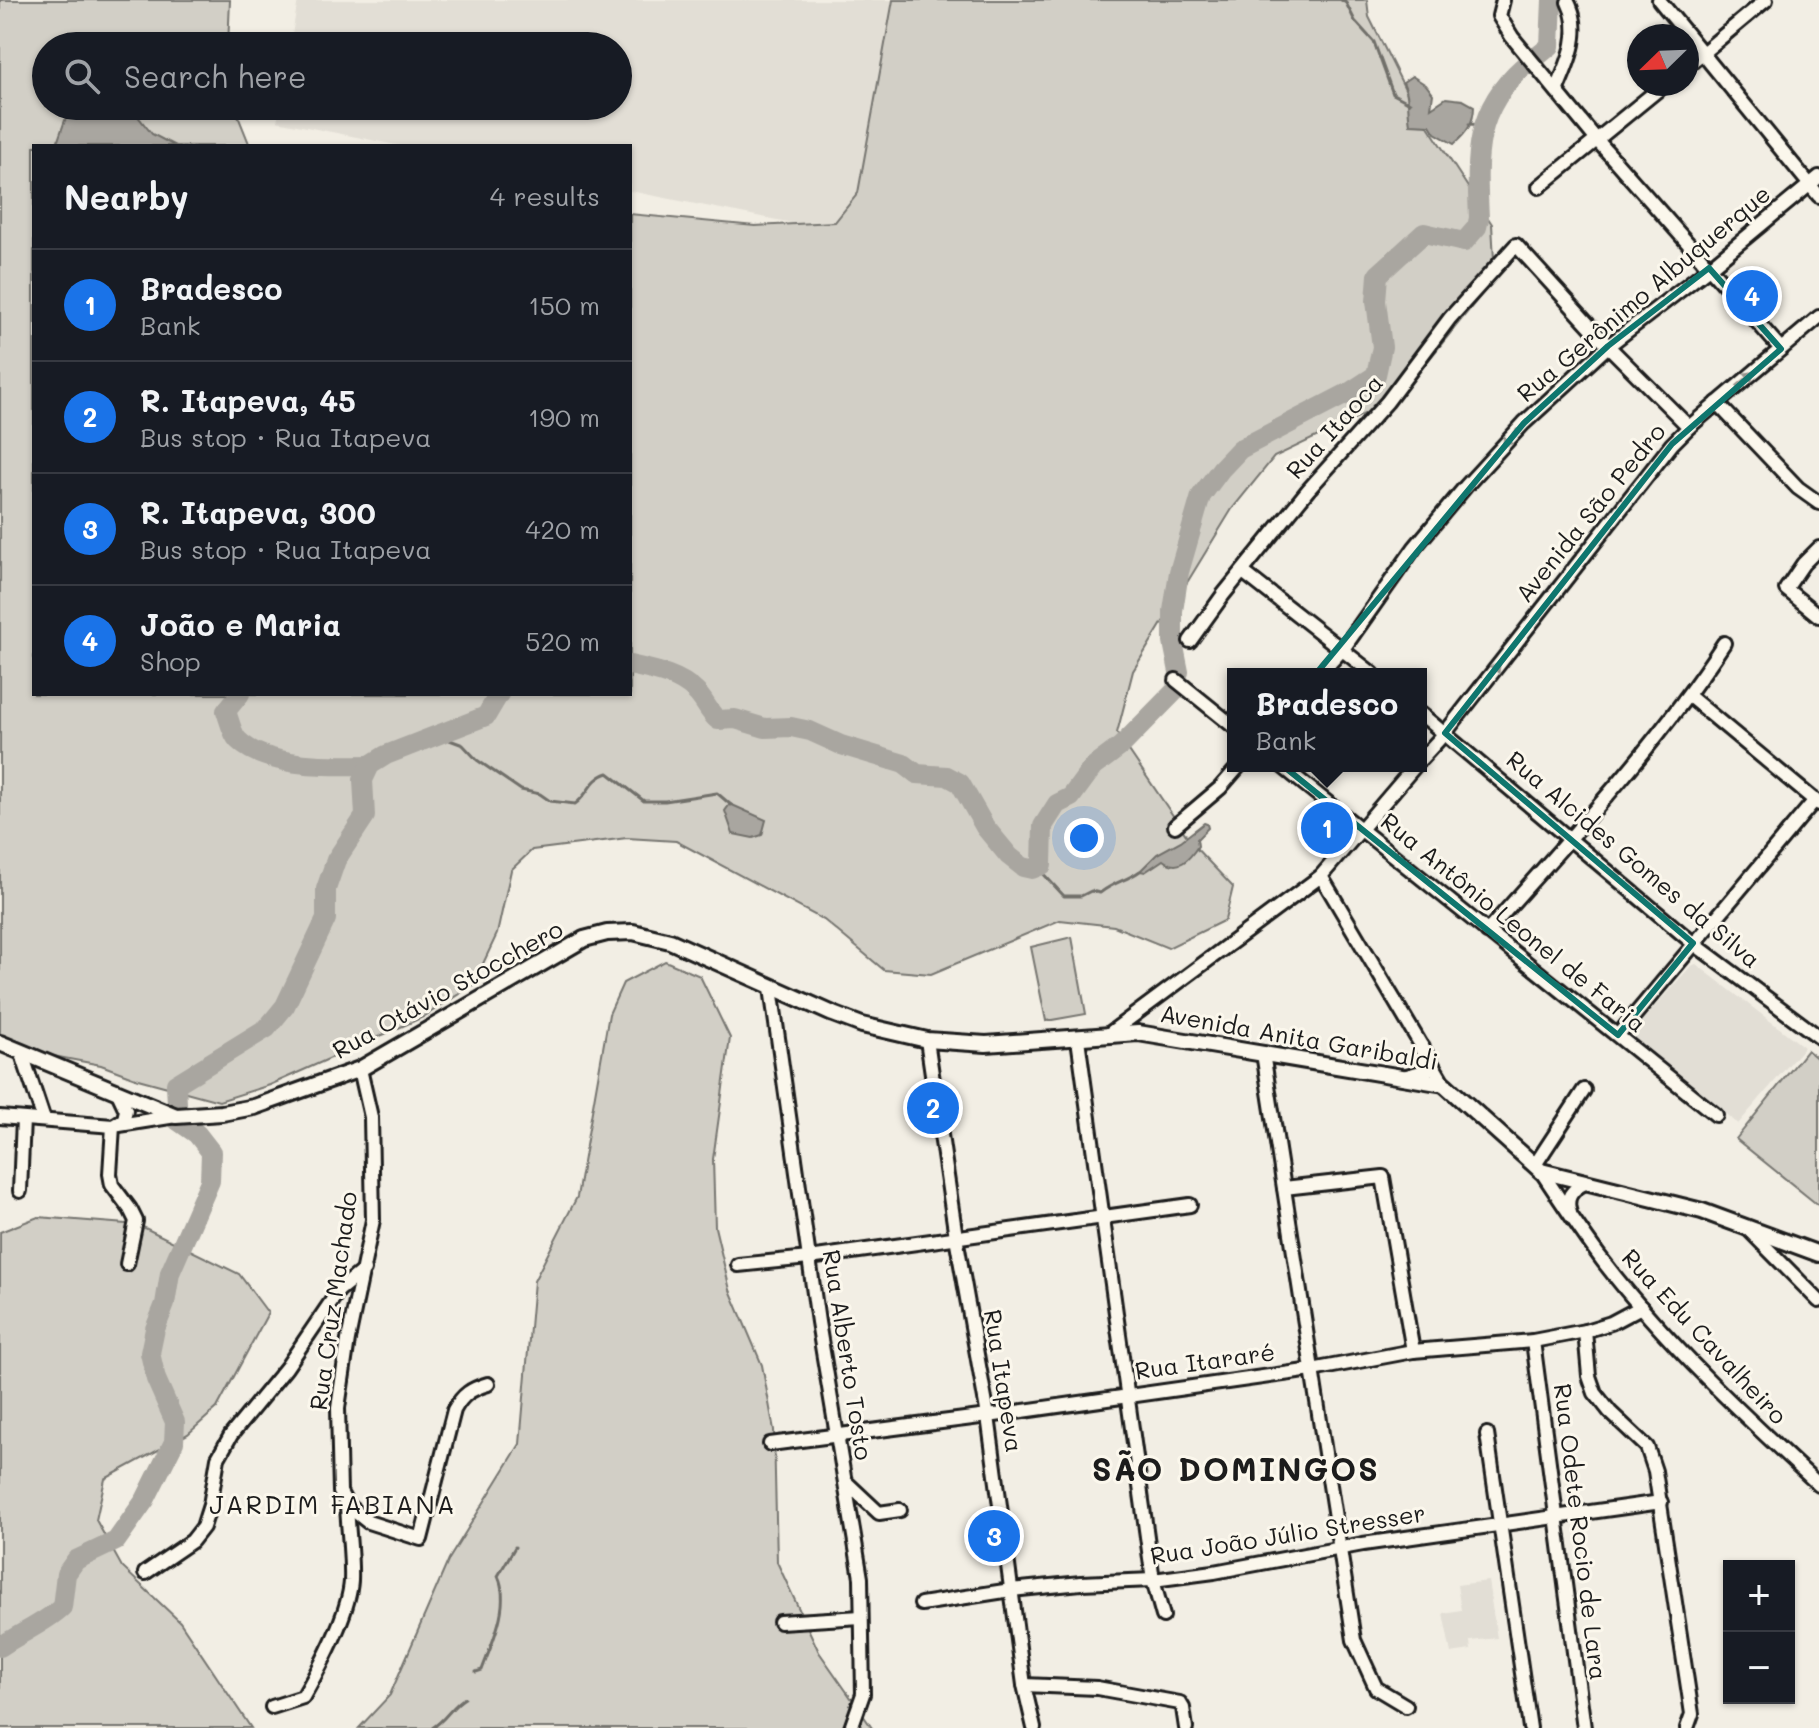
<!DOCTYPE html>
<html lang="en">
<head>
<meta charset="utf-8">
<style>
	:root { --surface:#171b24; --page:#20242c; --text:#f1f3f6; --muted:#9ea1a6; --line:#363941; --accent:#1a73e8 }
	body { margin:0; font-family:Mali,sans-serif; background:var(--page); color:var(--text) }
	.controls { position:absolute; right:24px; bottom:24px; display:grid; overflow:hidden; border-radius:0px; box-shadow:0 2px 6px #0004 }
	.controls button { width:72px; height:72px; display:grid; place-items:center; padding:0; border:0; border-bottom:2px solid var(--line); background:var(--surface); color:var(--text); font:40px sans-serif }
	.compass { position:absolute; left:1627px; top:24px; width:72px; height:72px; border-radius:50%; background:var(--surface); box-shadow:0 2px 6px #0004; rotate:247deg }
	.you { position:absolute; left:1084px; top:838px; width:28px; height:28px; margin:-20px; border:6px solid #fff; border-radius:50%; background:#1a73e8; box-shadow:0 0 0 12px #1a73e833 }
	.badge { display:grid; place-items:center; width:52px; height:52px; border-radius:50%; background:var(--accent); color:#fff; font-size:26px; font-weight:700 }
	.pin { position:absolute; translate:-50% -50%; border:4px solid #fff; box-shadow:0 2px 8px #0006 }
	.popup { position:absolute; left:1227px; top:668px; width:200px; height:104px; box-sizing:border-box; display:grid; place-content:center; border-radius:0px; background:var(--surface); filter:drop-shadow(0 2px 6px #0005); font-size:26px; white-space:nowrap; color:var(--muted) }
	.popup b { font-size:30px; color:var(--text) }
	.popup::after { content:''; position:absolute; left:50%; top:100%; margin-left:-16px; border:16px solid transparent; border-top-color:var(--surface) }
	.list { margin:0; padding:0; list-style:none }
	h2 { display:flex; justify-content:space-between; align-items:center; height:104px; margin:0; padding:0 32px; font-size:34px }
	h2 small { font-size:26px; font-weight:400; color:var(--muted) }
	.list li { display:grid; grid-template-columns:52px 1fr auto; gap:24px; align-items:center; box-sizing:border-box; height:112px; padding:0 32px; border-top:2px solid var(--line) }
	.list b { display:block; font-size:30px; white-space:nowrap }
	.list p { margin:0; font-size:26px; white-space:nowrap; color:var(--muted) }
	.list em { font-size:26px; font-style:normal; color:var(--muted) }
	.icon { flex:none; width:44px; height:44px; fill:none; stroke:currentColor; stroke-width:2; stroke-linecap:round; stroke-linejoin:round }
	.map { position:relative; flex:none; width:1819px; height:1728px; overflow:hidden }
	.search { position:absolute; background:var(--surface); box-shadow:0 2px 6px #0004; left:32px; top:32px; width:600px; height:88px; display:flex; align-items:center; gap:20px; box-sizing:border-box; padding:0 28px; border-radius:44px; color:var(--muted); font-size:30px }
	.panel { position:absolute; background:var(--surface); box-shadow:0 2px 6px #0004; left:32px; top:144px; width:600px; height:552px; border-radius:0px }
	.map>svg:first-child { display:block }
	.built { fill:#e2ded5 }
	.green { fill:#d2cfc6; stroke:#777671; stroke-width:2 }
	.water { fill:#a9a6a0; stroke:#716f6b; stroke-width:2 }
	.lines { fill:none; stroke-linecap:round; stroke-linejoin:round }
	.stream { stroke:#716f6b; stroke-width:3 }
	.river { stroke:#a9a6a0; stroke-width:20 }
	.minor-casing { stroke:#1c1c1c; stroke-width:18 }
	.major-casing { stroke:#1c1c1c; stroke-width:20 }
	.minor { stroke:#fbf7ec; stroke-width:12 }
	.major { stroke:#fbf7ec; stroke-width:14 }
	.oneway { fill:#97948e }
	.marked { fill:none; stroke:#0f766e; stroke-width:6; stroke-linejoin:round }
	.labels { text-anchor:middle; stroke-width:6; stroke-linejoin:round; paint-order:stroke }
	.street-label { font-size:24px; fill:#1c1c1c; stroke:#fbf7ec }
	.neighbourhood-label { font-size:26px; letter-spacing:2px; fill:#1c1c1c; stroke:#fbf7ec }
	.district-label { font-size:32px; font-weight:bold; letter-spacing:2px; fill:#1c1c1c; stroke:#fbf7ec }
</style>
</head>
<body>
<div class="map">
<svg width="1819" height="1728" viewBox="0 0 1819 1728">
	<rect width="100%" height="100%" fill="#f2eee4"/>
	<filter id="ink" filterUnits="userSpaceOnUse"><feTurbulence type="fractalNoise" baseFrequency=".0125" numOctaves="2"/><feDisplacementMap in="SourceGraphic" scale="16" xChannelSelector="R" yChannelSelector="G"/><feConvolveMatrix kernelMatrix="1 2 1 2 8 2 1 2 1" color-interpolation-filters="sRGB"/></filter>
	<g filter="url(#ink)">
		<g class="built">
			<polygon points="298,0 916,0 878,240 630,191 630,146 401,146 277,121 280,106 618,106 618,46 290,46"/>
			<polygon points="1696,964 1804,1047 1738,1124 1629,1035 1691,966"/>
			<polygon points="1488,1581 1497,1638 1470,1641 1471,1650 1451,1653 1443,1613 1461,1610 1457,1585"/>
		</g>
		<g class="green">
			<polygon points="0,0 230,0 228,46 46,46 46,106 234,106 250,146 34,146 34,694 630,694 630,214 755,226 835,222 858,193 893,0 1367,0 1369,17 1409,97 1492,224 1495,278 1398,398 1274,457 1232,509 1133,671 1117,733 1193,845 1233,887 1225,920 1168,948 1114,926 1060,920 931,974 884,970 824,920 676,841 627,838 532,850 511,870 497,934 473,985 423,1017 270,1085 219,1101 138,1079 101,1065 0,1046"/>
			<polygon points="1072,937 1086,1014 1046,1021 1031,947"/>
			<polygon points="665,961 700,976 730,1038 713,1159 715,1227 730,1290 762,1365 774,1430 777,1562 819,1652 872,1728 359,1728 390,1695 449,1559 520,1444 534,1281 577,1197 609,1014 623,983"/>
			<polygon points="1807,1050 1819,1060 1819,1206 1736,1139"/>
			<polygon points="38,1217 139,1225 239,1274 268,1313 217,1408 188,1434 105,1479 96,1520 122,1567 180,1622 251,1728 0,1728 0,1232"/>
		</g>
		<g class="water">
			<path d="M 1412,76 L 1426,85 L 1433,94 L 1431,108 L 1446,98 L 1463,100 L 1474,106 C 1474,123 1466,134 1454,144 L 1435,133 L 1430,125 L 1410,124 C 1407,108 1410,96 1403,82 Z"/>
			<polygon points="70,106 120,106 132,109 152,134 175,146 56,146"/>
			<polygon points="730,804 766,820 762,835 753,838 733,834 725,811"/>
			<path d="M 1204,823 L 1207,824 L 1208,828 L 1197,839 L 1198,846 C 1189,860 1178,872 1163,860 L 1145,872 L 1140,871 L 1157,854 L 1181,841 Z"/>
		</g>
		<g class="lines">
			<g class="stream">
				<polyline points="1341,0 1346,3 1355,21 1374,42 1393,94 1410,103"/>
				<polyline points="1469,124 1482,125"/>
				<path d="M 439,736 L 463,745 L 477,760 L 521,790 L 540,794 L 550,801 L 575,804 C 588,795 591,778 608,773 L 644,801 L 665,801 L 717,793 L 731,805"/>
				<path d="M 1037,867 L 1064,896 L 1081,896 L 1091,891 L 1100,893 C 1116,881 1126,881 1140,871"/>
				<path d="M 476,1672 L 482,1670 C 492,1643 511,1604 498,1576 L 515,1547"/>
				<path d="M 432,1728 C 446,1720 452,1705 465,1698"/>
			</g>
			<g class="river">
				<polyline points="1539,55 1550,46 1552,0"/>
				<path d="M 630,665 C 652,670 678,674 695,691 C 705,700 708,712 718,720 L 735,719 L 765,728 L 791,727 L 810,731 L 841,745 L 904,764 L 917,774 L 947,776 L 960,783 L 985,827 L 1009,856 L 1023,867 L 1032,869 L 1042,865 L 1043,826 L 1057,804 L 1071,797 L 1093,767 L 1121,746 L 1178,688"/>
				<path d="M 1179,672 L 1173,642 L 1173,611 L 1179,572 L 1201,496 L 1221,469 L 1240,449 L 1350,392 L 1376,375 L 1382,347 L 1376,301 L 1378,275 L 1424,233 L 1464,242 L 1477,227 L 1479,218 C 1476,156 1474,110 1524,66"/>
				<path d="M 240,694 L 226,711 C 229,719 232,734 238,740 C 266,768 333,766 370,765"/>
				<polyline points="177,1104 176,1084 267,1028 285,1006 326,919 326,889 336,860 365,816 363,780 370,765 386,755 486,716 499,694"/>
				<path d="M 0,1647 C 20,1633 45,1623 62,1607 L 66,1574 L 76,1560 L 116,1541 L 145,1500 L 174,1442 L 175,1422 L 156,1379 L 150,1353 L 155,1329 L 165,1304 L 170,1273 L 210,1181 L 211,1152 L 197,1134 L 177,1120"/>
			</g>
			<defs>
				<g id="minor">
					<polyline points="1503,0 1499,16 1512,37 1596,139 1781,349"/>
					<polyline points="1659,0 1819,196"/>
					<polyline points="1687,66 1766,0"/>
					<path d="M 1557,89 C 1569,61 1583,31 1568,2"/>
					<polyline points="1539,187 1665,84"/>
					<polyline points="1717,403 1798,488 1819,503"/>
					<polyline points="1819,548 1803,564 1786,589 1819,616"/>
					<polyline points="1243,572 1373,674"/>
					<polyline points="1190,641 1223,595 1308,490 1387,402 1450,318 1516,245 1608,346 1689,427"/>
					<polyline points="1320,674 1343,649 1415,547 1466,486 1524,423 1608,346 1709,268 1819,177"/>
					<polyline points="1176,680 1233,726"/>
					<polyline points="1689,696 1819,804"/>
					<polyline points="1421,714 1693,943 1819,1037"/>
					<polyline points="1421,759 1445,733 1672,444 1689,427 1819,317"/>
					<polyline points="1282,766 1716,1115"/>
					<polyline points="1175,826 1220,788 1239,766"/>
					<polyline points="1321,876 1444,1084"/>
					<path d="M 1487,932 C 1569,839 1656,747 1724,643"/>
					<polyline points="771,988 818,1322 861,1578 863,1694 851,1728"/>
					<polyline points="1110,1033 1321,876 1415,766"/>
					<polyline points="1618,1035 1815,800"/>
					<polyline points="1078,1039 1153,1580 1163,1616"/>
					<polyline points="927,1040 956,1237 988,1416 1024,1685 1034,1728"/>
					<polyline points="1263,1053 1354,1640 1376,1688 1406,1706"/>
					<polyline points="22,1054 44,1120"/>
					<path d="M 360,1069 L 371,1117 L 373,1220 L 348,1340 L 338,1408 L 340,1492 L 347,1505 L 368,1522 L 421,1539 L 454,1410 C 463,1394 471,1389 488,1384"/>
					<polyline points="119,1095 126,1110 124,1119 113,1126 110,1174 112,1185 130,1209 136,1221 127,1264"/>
					<polyline points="0,1117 113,1126 176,1116"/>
					<polyline points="1535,1165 1584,1090"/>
					<path d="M 1541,1171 C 1561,1201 1581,1232 1603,1261 C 1666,1343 1743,1415 1819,1485"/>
					<polyline points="1284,1188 1383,1177 1413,1351"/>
					<polyline points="20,1191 23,1119"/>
					<path d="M 1570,1213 C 1565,1198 1571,1190 1585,1183"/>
					<polyline points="1748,1229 1819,1301"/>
					<polyline points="738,1265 809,1258 1190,1205"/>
					<polyline points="1585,1331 1589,1376 1595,1393 1610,1412 1647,1447 1655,1471 1692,1714 1687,1728"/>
					<polyline points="1533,1341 1584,1728"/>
					<polyline points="1487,1434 1530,1728"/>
					<polyline points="770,1444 988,1416 1312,1370 1413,1351 1533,1341 1585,1331 1611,1323 1641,1307"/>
					<polyline points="846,1482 879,1513 900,1510"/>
					<polyline points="145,1573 192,1541 203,1527 210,1505 218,1458 231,1435 286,1368 339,1290 364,1270"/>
					<polyline points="921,1604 1011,1590 1081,1583 1153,1580 1214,1572 1363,1544 1661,1502"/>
					<polyline points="780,1622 861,1617"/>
					<polyline points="1024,1685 1097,1688 1180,1703 1183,1708 1186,1728"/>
					<path d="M 272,1707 L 303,1697 C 319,1669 349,1613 351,1581 C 352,1556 348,1530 347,1505"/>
				</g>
				<g id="major">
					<polyline points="0,1043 176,1116 222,1113 254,1107 360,1069 584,939 607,933 633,932 670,941 833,1014 862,1025 927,1040 986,1044 1138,1033 1444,1084 1541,1171 1702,1211 1819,1254"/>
					<polyline points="1407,1077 1425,1072 1426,1061 1422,1048"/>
				</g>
			</defs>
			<use href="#minor" class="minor-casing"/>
			<use href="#major" class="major-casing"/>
			<use href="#minor" class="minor"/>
			<use href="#major" class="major"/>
		</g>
		<defs><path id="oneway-solid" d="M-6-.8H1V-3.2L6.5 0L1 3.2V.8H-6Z" transform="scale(2)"/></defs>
		<g class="oneway">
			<use href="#oneway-solid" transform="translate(1746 379) rotate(-40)"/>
			<use href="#oneway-solid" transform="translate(1510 438) rotate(132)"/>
			<use href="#oneway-solid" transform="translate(1493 672) rotate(-52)"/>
		</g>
	</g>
	<path class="marked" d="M 1709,268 L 1781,349 L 1672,444 L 1445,733 L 1693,943 L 1618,1035 L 1257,745 L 1524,423 L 1608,346 Z"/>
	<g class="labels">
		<g class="street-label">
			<text transform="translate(1644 294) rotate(-40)" y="8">Rua Gerônimo Albuquerque</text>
			<text transform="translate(1335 427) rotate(-48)" y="8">Rua Itaoca</text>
			<text transform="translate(1591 513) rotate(-51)" y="8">Avenida São Pedro</text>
			<text transform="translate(1633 860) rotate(40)" y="8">Rua Alcides Gomes da Silva</text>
			<text transform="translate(1513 923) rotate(39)" y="8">Rua Antônio Leonel de Faria</text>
			<text transform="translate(448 990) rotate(-29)" y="8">Rua Otávio Stocchero</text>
			<text transform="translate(1299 1038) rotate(10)" y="8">Avenida Anita Garibaldi</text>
			<text transform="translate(334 1301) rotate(-82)" y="8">Rua Cruz Machado</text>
			<text transform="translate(1704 1337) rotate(47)" y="8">Rua Edu Cavalheiro</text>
			<text transform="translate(847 1355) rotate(81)" y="8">Rua Alberto Tosto</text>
			<text transform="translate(1205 1362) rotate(-8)" y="8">Rua Itararé</text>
			<text transform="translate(1003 1381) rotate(81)" y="8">Rua Itapeva</text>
			<text transform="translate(1580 1532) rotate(83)" y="8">Rua Odete Rocio de Lara</text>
			<text transform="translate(1288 1535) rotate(-9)" y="8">Rua João Júlio Stresser</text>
		</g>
		<g class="neighbourhood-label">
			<text x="333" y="1514">JARDIM FABIANA</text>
		</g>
		<g class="district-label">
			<text x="1236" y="1481">SÃO DOMINGOS</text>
		</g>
	</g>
</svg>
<div class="controls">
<button>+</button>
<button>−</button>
</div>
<svg class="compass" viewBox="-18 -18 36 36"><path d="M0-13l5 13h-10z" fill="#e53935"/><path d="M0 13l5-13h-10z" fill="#9ea1a6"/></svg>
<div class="you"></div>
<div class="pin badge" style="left:1327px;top:828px">1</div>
<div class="popup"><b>Bradesco</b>Bank</div>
<div class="pin badge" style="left:933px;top:1108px">2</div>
<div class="pin badge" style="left:994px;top:1536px">3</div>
<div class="pin badge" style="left:1752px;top:296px">4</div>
<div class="search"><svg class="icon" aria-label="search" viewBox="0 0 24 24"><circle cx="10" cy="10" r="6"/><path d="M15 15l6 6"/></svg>Search here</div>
<section class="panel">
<h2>Nearby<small>4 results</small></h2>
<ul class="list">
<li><span class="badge">1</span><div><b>Bradesco</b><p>Bank</p></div><em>150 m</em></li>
<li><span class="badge">2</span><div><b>R. Itapeva, 45</b><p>Bus stop · Rua Itapeva</p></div><em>190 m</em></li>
<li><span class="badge">3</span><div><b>R. Itapeva, 300</b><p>Bus stop · Rua Itapeva</p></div><em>420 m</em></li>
<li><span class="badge">4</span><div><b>João e Maria</b><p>Shop</p></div><em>520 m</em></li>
</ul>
</section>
</div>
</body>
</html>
